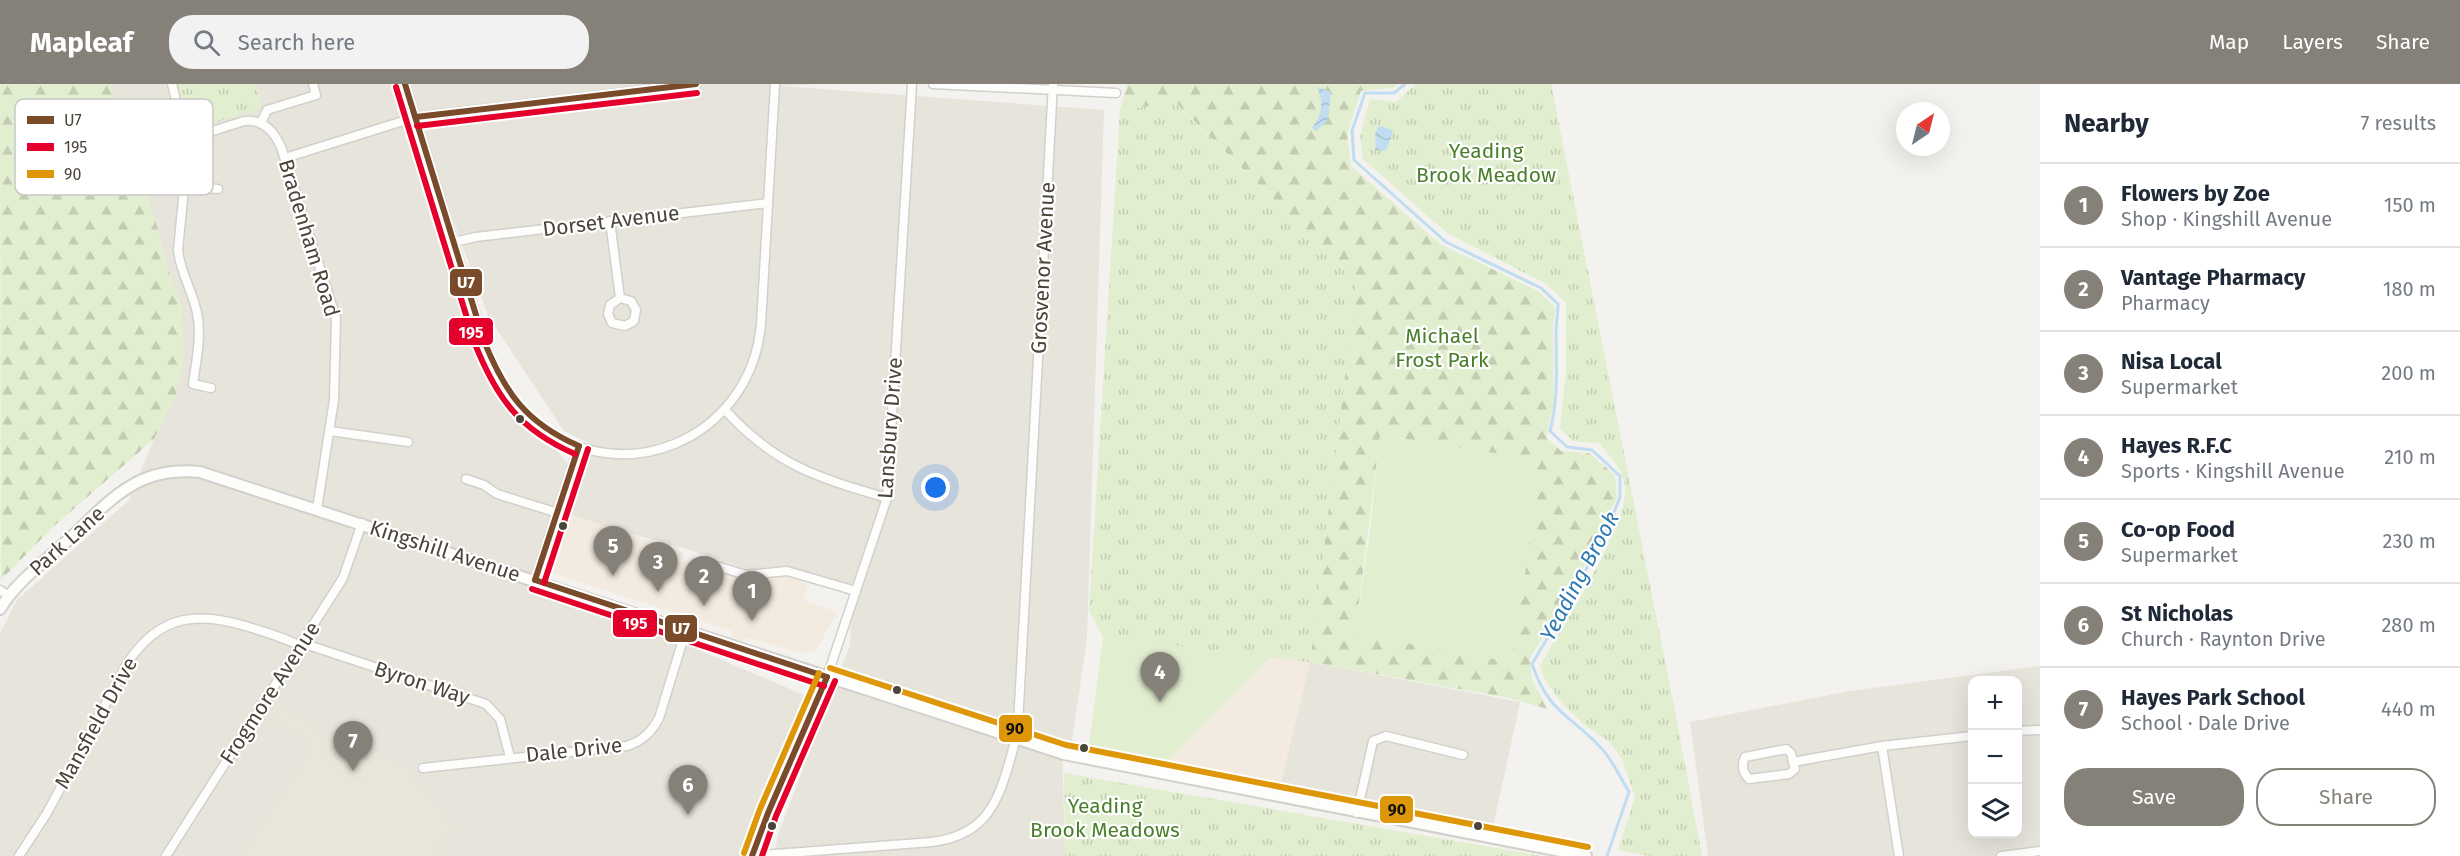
<!DOCTYPE html>
<html lang="en">
<head>
<meta charset="utf-8">
<style>
	:root { --surface:#fff; --page:#f2f2f3; --text:#1f2937; --muted:#747a83; --line:#e0e1e3; --accent:#868178 }
	body { margin:0; font-family:"Fira Sans",sans-serif; background:var(--page); color:var(--text) }
	.controls { position:absolute; right:18px; bottom:18px; display:grid; overflow:hidden; border-radius:12px; box-shadow:0 6px 24px #0002 }
	.controls button { width:54px; height:54px; display:grid; place-items:center; padding:0; border:0; border-bottom:2px solid var(--line); background:var(--surface); color:var(--text); font:30px sans-serif }
	.compass { position:absolute; left:1896px; top:18px; width:54px; height:54px; border-radius:50%; background:var(--surface); box-shadow:0 6px 24px #0002; rotate:35deg }
	.you { position:absolute; left:936px; top:404px; width:21px; height:21px; margin:-15px; border:4px solid #fff; border-radius:50%; background:#1a73e8; box-shadow:0 0 0 9px #1a73e833 }
	.badge { display:grid; place-items:center; width:39px; height:39px; border-radius:50%; background:var(--accent); color:#fff; font-size:20px; font-weight:700 }
	.pin { position:absolute; translate:-50% -50px; filter:drop-shadow(0 2px 3px #0008) }
	.pin::after { content:''; position:absolute; top:32px; width:21px; height:18px; background:inherit; clip-path:polygon(0 0,100% 0,50% 100%) }
	.list { margin:0; padding:0; list-style:none }
	h2 { display:flex; justify-content:space-between; align-items:center; height:78px; margin:0; padding:0 24px; font-size:26px }
	h2 small { font-size:20px; font-weight:400; color:var(--muted) }
	.list li { display:grid; grid-template-columns:39px 1fr auto; gap:18px; align-items:center; box-sizing:border-box; height:84px; padding:0 24px; border-top:2px solid var(--line) }
	.list b { display:block; font-size:22px; white-space:nowrap }
	.list p { margin:0; font-size:20px; white-space:nowrap; color:var(--muted) }
	.list em { font-size:20px; font-style:normal; color:var(--muted) }
	.actions { display:flex; gap:12px; padding:18px 24px }
	.actions a { flex:1; padding:14px 0; border:2px solid var(--accent); border-radius:24px; text-align:center; font-size:21px; color:var(--accent) }
	.actions .main { background:var(--accent); color:#fff }
	.icon { flex:none; width:33px; height:33px; fill:none; stroke:currentColor; stroke-width:2; stroke-linecap:round; stroke-linejoin:round }
	.map { position:relative; flex:none; width:2040px; height:772px; overflow:hidden }
	header { display:flex; align-items:center; gap:36px; box-sizing:border-box; height:84px; padding:0 30px; background:var(--accent); color:#fff }
	header strong { font-size:28px }
	nav { display:flex; gap:33px; margin-inline-start:auto; font-size:21px }
	.search { width:420px; height:54px; background:var(--page); display:flex; align-items:center; gap:15px; box-sizing:border-box; padding:0 21px; border-radius:24px; color:var(--muted); font-size:22px }
	main { display:flex }
	aside { flex:1; background:var(--surface) }
	.map>svg:first-child { display:block }
	.residential { fill:#e7e4dc; fill-rule:evenodd }
	.commercial { fill:#f3ebdf }
	.education { fill:#eae5da }
	.grass { fill:#e1eecf }
	.forest { fill:url(#forest-firs); fill-rule:evenodd }
	.park { fill:url(#park-tufts) }
	.water { fill:url(#water-waves) }
	.lines { fill:none; stroke-linecap:round; stroke-linejoin:round }
	.stream { stroke:#c0ddf1; stroke-width:3 }
	.minor-casing { stroke:#d2d0cb; stroke-width:11 }
	.tertiary-casing { stroke:#d2d0cb; stroke-width:14 }
	.minor { stroke:#fdfdfc; stroke-width:8 }
	.tertiary { stroke:#fdfdfc; stroke-width:10 }
	.bus-1-casing { stroke:#fff; stroke-width:10 }
	.bus-2-casing { stroke:#fff; stroke-width:10 }
	.bus-3-casing { stroke:#fff; stroke-width:10 }
	.bus-1 { stroke:#7a4b2a; stroke-width:6 }
	.bus-2 { stroke:#e4002b; stroke-width:6 }
	.bus-3 { stroke:#dd9709; stroke-width:6 }
	.bus-dot { fill:#4b4439; stroke:#fff; stroke-width:2 }
	.labels { text-anchor:middle; stroke-width:4.5; stroke-linejoin:round; paint-order:stroke }
	.park-label { font-size:21px; fill:#4a7f2a; stroke:#fff }
	.street-label { font-size:21px; fill:#4b4439; stroke:#fff }
	.water-label { font-size:22px; font-style:italic; fill:#2e7ab2; stroke:#fff }
	.key { fill:#fff; stroke:#c9c7c4; stroke-width:1.5 }
	.key-label { font-size:16px; fill:#4b4439 }
	.line-badge { stroke:#fff; stroke-width:2 }
	.badge-label { font-size:16px; text-anchor:middle; font-weight:bold; fill:#fff }
	.pale-badge-label { font-size:16px; text-anchor:middle; font-weight:bold; fill:#111 }
</style>
</head>
<body>
<header>
<strong>Mapleaf</strong>
<div class="search"><svg class="icon" aria-label="search" viewBox="0 0 24 24"><circle cx="10" cy="10" r="6"/><path d="M15 15l6 6"/></svg>Search here</div>
<nav><a>Map</a><a>Layers</a><a>Share</a></nav>
</header>
<main>
<div class="map">
<svg width="2040" height="772" viewBox="0 0 2040 772">
	<defs>
		<pattern id="forest-firs" width="22" height="20" patternUnits="userSpaceOnUse" patternTransform="scale(1.5)"><rect width="22" height="20" fill="#e1eecf"/><path d="M5 1l3.5 6h-7zM16 11l3.5 6h-7z" fill="#c3cdb2"/></pattern>
		<pattern id="park-tufts" width="24" height="20" patternUnits="userSpaceOnUse" patternTransform="scale(1.5)"><rect width="24" height="20" fill="#e1eecf"/><path d="M3 7l-1-3M5 7V3M7 7l1-3M15 17l-1-3M17 17v-4M19 17l1-3" fill="none" stroke="#c3cdb2"/></pattern>
		<pattern id="water-waves" width="16" height="10" patternUnits="userSpaceOnUse" patternTransform="scale(1.5)"><rect width="16" height="10" fill="#c0ddf1"/><path d="M0 5q4-4 8 0t8 0" fill="none" stroke="#a6bfcf"/></pattern>
	</defs>
	<rect width="100%" height="100%" fill="#f4f2ee"/>
	<g class="residential">
		<polygon points="110,0 818,0 781,2 1104,26 1087,554 1072,657 1062,655 1065,772 774,772 778,751 850,561 852,505 746,485 686,465 564,431 589,359 564,347 488,232 418,40 463,233 569,383 535,496 804,611 748,760 747,772 0,772 0,549 17,516 129,416 154,355 176,310 166,180 157,142"/>
		<polygon points="1310,578 1520,618 1493,743 1280,702"/>
		<path d="M 2040,582 L 2040,772 L 1708,772 L 1690,638 L 1850,607 ZM 1972,596 L 2018,596 L 2018,750 L 1972,750 Z"/>
	</g>
	<g class="commercial">
		<polygon points="566,429 683,468 683,476 749,497 785,492 808,500 803,516 837,528 818,563 813,568 803,569 746,554 742,557 732,553 732,547 552,489 548,482"/>
		<polygon points="1270,573 1310,578 1280,702 1166,679"/>
	</g>
	<polygon class="education" points="274,615 322,648 405,680 456,745 434,763 441,772 241,772 312,661 264,630"/>
	<g class="grass">
		<polygon points="1380,351 1538,376 1528,471 1511,578 1355,550 1370,447"/>
		<polygon points="1103,553 1270,573 1166,679 1089,662"/>
	</g>
	<g class="forest">
		<polygon points="0,0 110,0 157,142 166,180 182,223 184,273 176,310 154,355 53,443 1,496"/>
		<path d="M 1127,0 L 1398,0 L 1391,4 L 1361,7 L 1347,50 L 1351,82 L 1440,160 L 1538,207 L 1556,224 L 1553,242 L 1554,319 L 1546,353 L 1561,367 L 1589,369 L 1615,391 L 1617,413 L 1576,500 L 1530,574 L 1532,596 L 1548,625 L 1509,614 L 1310,578 L 1354,214 L 1346,187 L 1176,19 L 1120,26 ZM 1380,351 L 1538,376 L 1528,471 L 1511,578 L 1355,550 Z"/>
	</g>
	<g class="park">
		<polygon points="176,0 256,0 262,24 197,44 188,37"/>
		<path d="M 1416,0 L 1551,0 L 1675,627 L 1702,772 L 1648,772 L 1618,766 L 1635,713 L 1622,675 L 1609,658 L 1586,642 L 1563,621 L 1544,594 L 1540,582 C 1560,547 1630,438 1625,403 C 1623,385 1610,372 1599,359 L 1573,357 L 1560,344 L 1566,288 L 1566,219 L 1548,201 L 1447,149 L 1363,75 L 1360,51 L 1370,15 L 1396,18 Z"/>
		<polygon points="1175,19 1346,187 1356,203 1310,578 1103,553 1089,527 1120,26"/>
		<polygon points="1064,689 1542,772 1065,772"/>
	</g>
	<g class="water">
		<path d="M 1317,3 L 1331,8 L 1328,36 L 1316,47 L 1312,44 C 1322,31 1324,18 1317,3 Z"/>
		<polygon points="1382,42 1393,47 1386,67 1376,66 1375,50 1378,43"/>
	</g>
	<g class="lines">
		<path class="stream" d="M 1405,0 L 1394,9 L 1365,9 L 1352,47 L 1354,76 L 1446,158 L 1541,204 L 1558,220 C 1558,230 1556,239 1556,248 C 1556,283 1559,313 1550,347 L 1567,363 L 1592,366 L 1620,392 L 1620,413 L 1610,439 L 1575,507 L 1532,580 C 1549,630 1570,630 1602,665 C 1613,677 1621,695 1629,708 L 1607,772"/>
		<defs>
			<g id="minor">
				<path d="M 172,0 L 188,64 L 178,166 C 180,188 193,208 197,229 C 202,252 196,277 193,300 L 211,304"/>
				<path d="M 405,0 L 484,257 C 495,287 507,313 531,334 C 618,412 751,356 761,240 L 775,0"/>
				<polyline points="933,0 1116,9"/>
				<polyline points="261,39 267,26 316,11 313,0"/>
				<path d="M 188,55 L 244,37 C 263,35 274,47 281,63 L 336,234 L 334,316 L 317,425"/>
				<polyline points="285,74 416,33 696,0"/>
				<polyline points="184,103 218,105"/>
				<polyline points="610,137 620,214 631,217 636,226 634,237 625,242 612,239 608,230 610,221 620,214"/>
				<polyline points="454,158 476,153 768,119"/>
				<path d="M 725,326 C 776,382 817,393 887,414"/>
				<polyline points="330,347 408,358"/>
				<polyline points="466,395 484,401 497,410 558,429"/>
				<polyline points="707,479 746,491 787,487 856,507"/>
				<polyline points="535,496 579,362"/>
				<polyline points="0,506 9,512"/>
				<polyline points="302,559 486,620 500,635 510,673"/>
				<polyline points="827,593 887,414 912,0"/>
				<polyline points="2018,647 2040,646"/>
				<polyline points="1882,662 1899,772"/>
				<path d="M 1786,665 L 1791,669 L 1795,685 L 1789,690 L 1749,695 C 1743,689 1741,681 1745,673 Z"/>
				<polyline points="1793,678 1882,662 1972,652"/>
				<path d="M 423,684 L 627,662 C 642,657 651,649 659,634 L 686,546"/>
				<polyline points="1357,729 1373,657 1386,652 1463,671"/>
				<path d="M 19,772 L 47,729 L 128,578 C 161,529 200,527 252,544 C 268,549 285,554 300,562"/>
				<polyline points="166,772 343,494 362,439"/>
				<path d="M 749,772 L 932,758 C 978,752 995,728 1007,686 C 1012,670 1016,656 1018,640 L 1053,0"/>
				<polyline points="2001,772 2040,767"/>
			</g>
			<g id="tertiary">
				<path d="M 0,525 C 16,498 44,478 67,457 C 90,436 113,409 142,396 C 160,388 180,386 200,388 L 1064,670 L 1586,772"/>
				<polyline points="752,772 768,729 827,593"/>
			</g>
		</defs>
		<use href="#minor" class="minor-casing"/>
		<use href="#tertiary" class="tertiary-casing"/>
		<use href="#minor" class="minor"/>
		<use href="#tertiary" class="tertiary"/>
		<defs>
			<g id="bus-1">
				<path d="M 405,0 L 484,257 C 505,309 526,339 579,362"/>
				<polyline points="416,33 696,0"/>
				<polyline points="535,496 827,593"/>
				<polyline points="535,496 579,362"/>
				<polyline points="752,772 768,729 827,593"/>
			</g>
			<g id="bus-2">
				<path d="M 396,3 L 475,260 C 497,315 520,346 575,370"/>
				<polyline points="417,42 697,9"/>
				<polyline points="544,499 588,365"/>
				<polyline points="532,505 824,602"/>
				<polyline points="762,772 776,732 835,597"/>
			</g>
			<g id="bus-3">
				<polyline points="830,584 1066,661 1588,763"/>
				<polyline points="744,769 760,725 819,589"/>
			</g>
		</defs>
		<use href="#bus-1" class="bus-1-casing"/>
		<use href="#bus-2" class="bus-2-casing"/>
		<use href="#bus-3" class="bus-3-casing"/>
		<use href="#bus-1" class="bus-1"/>
		<use href="#bus-2" class="bus-2"/>
		<use href="#bus-3" class="bus-3"/>
	</g>
	<g class="bus-dot">
		<circle cx="520" cy="335" r="5"/>
		<circle cx="563" cy="442" r="5"/>
		<circle cx="897" cy="606" r="5"/>
		<circle cx="1084" cy="664" r="5"/>
		<circle cx="772" cy="742" r="5"/>
		<circle cx="1478" cy="742" r="5"/>
	</g>
	<g class="labels">
		<g class="park-label">
			<text x="1486" y="74">Yeading<tspan x="1486" dy="24">Brook Meadow</tspan></text>
			<text x="1442" y="259">Michael<tspan x="1442" dy="24">Frost Park</tspan></text>
			<text x="1105" y="729">Yeading<tspan x="1105" dy="24">Brook Meadows</tspan></text>
		</g>
		<g class="street-label">
			<text transform="translate(611 137) rotate(-7)" y="7">Dorset Avenue</text>
			<text transform="translate(309 154) rotate(73)" y="7">Bradenham Road</text>
			<text transform="translate(1043 184) rotate(-87)" y="7">Grosvenor Avenue</text>
			<text transform="translate(890 344) rotate(-86)" y="7">Lansbury Drive</text>
			<text transform="translate(67 457) rotate(-42)" y="7">Park Lane</text>
			<text transform="translate(445 467) rotate(18)" y="7">Kingshill Avenue</text>
			<text transform="translate(422 599) rotate(18)" y="7">Byron Way</text>
			<text transform="translate(270 609) rotate(-57)" y="7">Frogmore Avenue</text>
			<text transform="translate(96 639) rotate(-61)" y="7">Mansfield Drive</text>
			<text transform="translate(574 666) rotate(-6)" y="7">Dale Drive</text>
		</g>
		<g class="water-label">
			<text transform="translate(1579 492) rotate(-62)" y="8">Yeading Brook</text>
		</g>
	</g>
	<rect x="15" y="15" width="198" height="96" rx="9" class="key"/>
	<rect x="27" y="32" width="27" height="8" fill="#7a4b2a"/>
	<rect x="27" y="59" width="27" height="8" fill="#e4002b"/>
	<rect x="27" y="86" width="27" height="8" fill="#dd9709"/>
	<g class="key-label">
		<text x="64" y="42">U7</text>
		<text x="64" y="69">195</text>
		<text x="64" y="96">90</text>
	</g>
	<g class="line-badge">
		<rect x="449" y="184" width="34" height="29" rx="6" fill="#7a4b2a"/>
		<rect x="448" y="233" width="46" height="29" rx="6" fill="#e4002b"/>
		<rect x="612" y="525" width="46" height="29" rx="6" fill="#e4002b"/>
		<rect x="664" y="530" width="34" height="29" rx="6" fill="#7a4b2a"/>
		<rect x="998" y="630" width="35" height="29" rx="6" fill="#dd9709"/>
		<rect x="1379" y="711" width="35" height="29" rx="6" fill="#dd9709"/>
	</g>
	<g class="badge-label">
		<text x="466" y="204">U7</text>
		<text x="471" y="254">195</text>
		<text x="635" y="545">195</text>
		<text x="681" y="550">U7</text>
	</g>
	<g class="pale-badge-label">
		<text x="1015" y="650">90</text>
		<text x="1397" y="731">90</text>
	</g>
</svg>
<div class="controls">
<button>+</button>
<button>−</button>
<button><svg class="icon" aria-label="layers" viewBox="0 0 24 24"><path d="M12 4l9 5-9 5-9-5zM3 14l9 5 9-5"/></svg></button>
</div>
<svg class="compass" viewBox="-18 -18 36 36"><path d="M0-13l5 13h-10z" fill="#e53935"/><path d="M0 13l5-13h-10z" fill="#747a83"/></svg>
<div class="you"></div>
<div class="pin badge" style="left:752px;top:537px">1</div>
<div class="pin badge" style="left:704px;top:522px">2</div>
<div class="pin badge" style="left:658px;top:508px">3</div>
<div class="pin badge" style="left:1160px;top:618px">4</div>
<div class="pin badge" style="left:613px;top:492px">5</div>
<div class="pin badge" style="left:688px;top:731px">6</div>
<div class="pin badge" style="left:353px;top:687px">7</div>
</div>
<aside>
<h2>Nearby<small>7 results</small></h2>
<ul class="list">
<li><span class="badge">1</span><div><b>Flowers by Zoe</b><p>Shop · Kingshill Avenue</p></div><em>150 m</em></li>
<li><span class="badge">2</span><div><b>Vantage Pharmacy</b><p>Pharmacy</p></div><em>180 m</em></li>
<li><span class="badge">3</span><div><b>Nisa Local</b><p>Supermarket</p></div><em>200 m</em></li>
<li><span class="badge">4</span><div><b>Hayes R.F.C</b><p>Sports · Kingshill Avenue</p></div><em>210 m</em></li>
<li><span class="badge">5</span><div><b>Co-op Food</b><p>Supermarket</p></div><em>230 m</em></li>
<li><span class="badge">6</span><div><b>St Nicholas</b><p>Church · Raynton Drive</p></div><em>280 m</em></li>
<li><span class="badge">7</span><div><b>Hayes Park School</b><p>School · Dale Drive</p></div><em>440 m</em></li>
</ul>
<div class="actions"><a class="main">Save</a><a>Share</a></div>
</aside>
</main>
</body>
</html>
